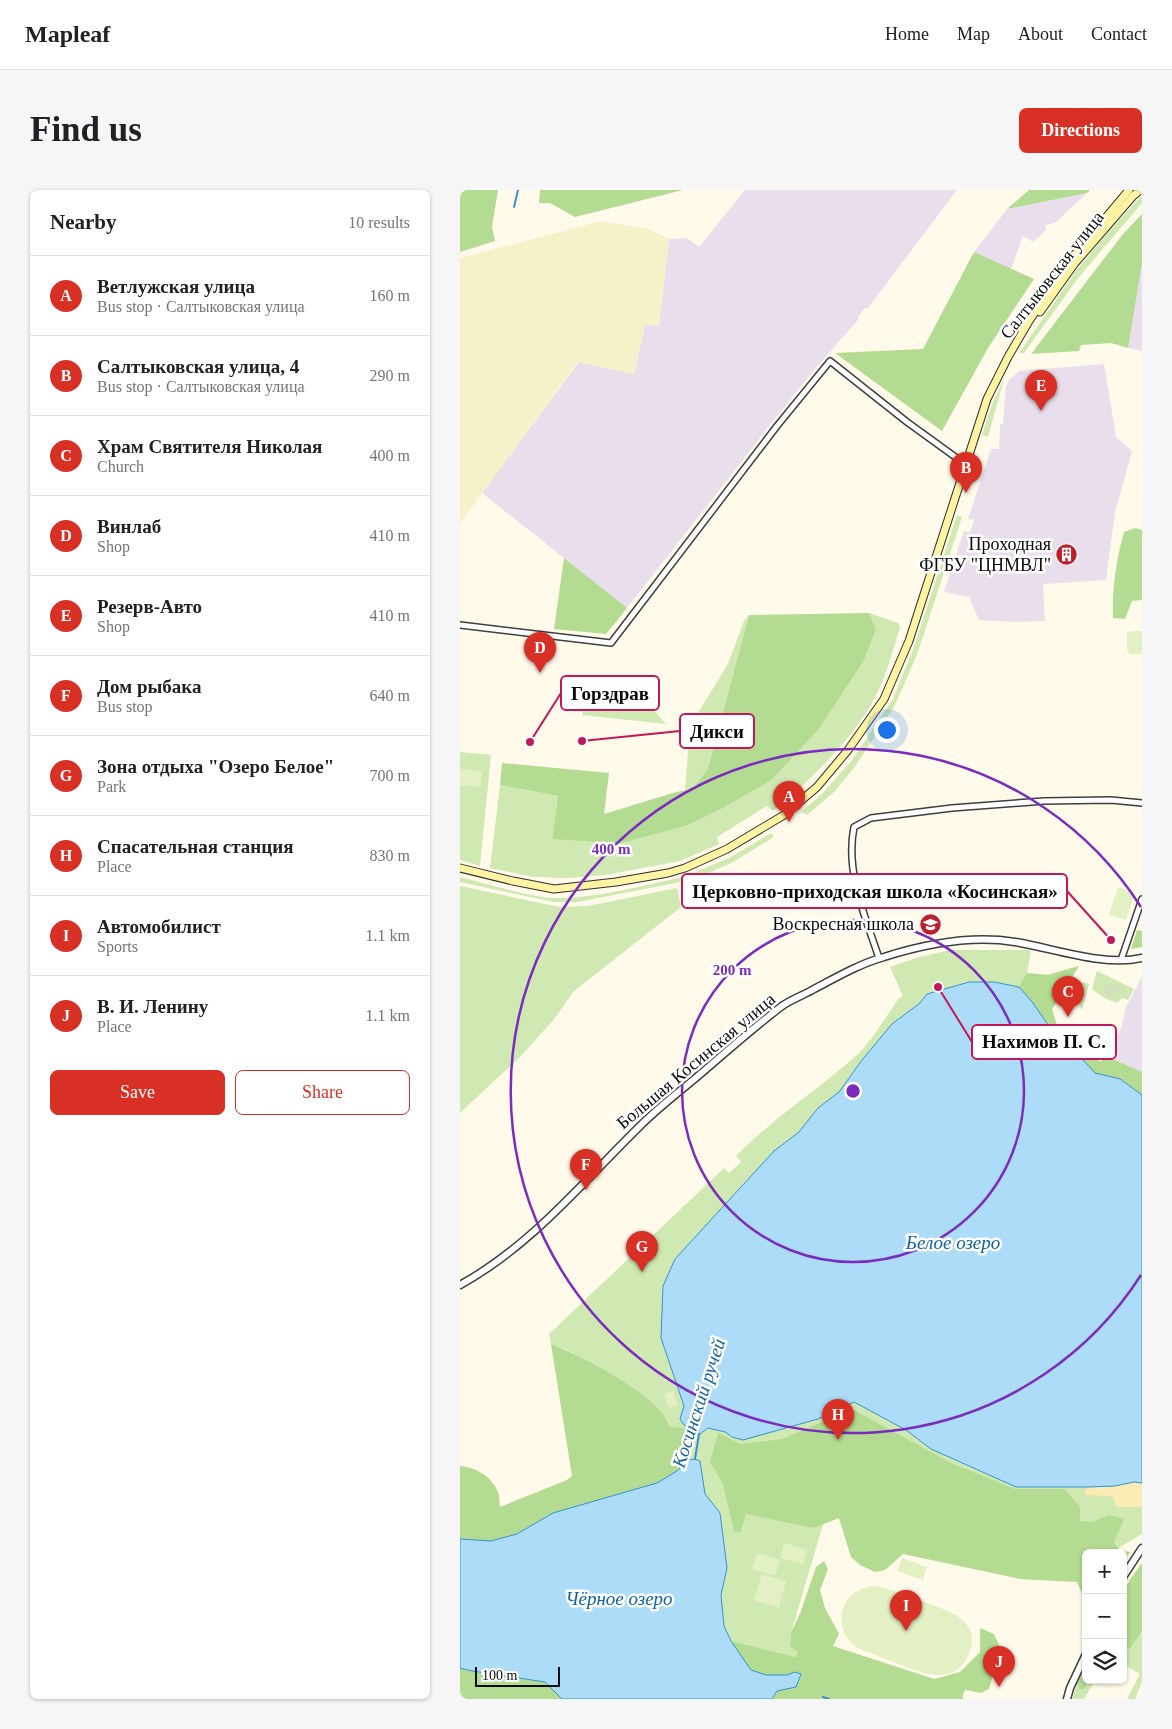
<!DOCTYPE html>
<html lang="en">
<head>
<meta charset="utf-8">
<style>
	:root { --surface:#fff; --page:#f6f6f6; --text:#202124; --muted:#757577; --line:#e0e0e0; --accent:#d93025 }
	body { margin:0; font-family:Georgia,serif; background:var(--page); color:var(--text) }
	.controls { position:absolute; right:15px; bottom:15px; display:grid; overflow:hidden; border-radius:8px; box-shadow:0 1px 4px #0004 }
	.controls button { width:45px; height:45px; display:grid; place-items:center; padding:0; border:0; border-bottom:1px solid var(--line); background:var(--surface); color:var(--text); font:25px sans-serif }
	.scale { position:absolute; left:15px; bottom:12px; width:85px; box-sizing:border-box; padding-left:5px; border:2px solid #0b0b0b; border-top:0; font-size:14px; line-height:18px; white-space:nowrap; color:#0b0b0b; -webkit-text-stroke:4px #fff; paint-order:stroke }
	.you { position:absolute; left:426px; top:539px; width:18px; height:18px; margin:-12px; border:4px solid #fff; border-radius:50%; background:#1a73e8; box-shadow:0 0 0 8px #1a73e833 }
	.badge { display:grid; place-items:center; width:32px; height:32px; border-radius:50%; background:var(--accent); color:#fff; font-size:16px; font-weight:700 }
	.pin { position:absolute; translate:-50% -41px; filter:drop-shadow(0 1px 2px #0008) }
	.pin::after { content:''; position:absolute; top:26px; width:18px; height:15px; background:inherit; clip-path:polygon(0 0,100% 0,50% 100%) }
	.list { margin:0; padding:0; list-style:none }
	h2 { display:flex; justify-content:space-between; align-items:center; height:65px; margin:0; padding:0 20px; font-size:21px }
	h2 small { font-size:16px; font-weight:400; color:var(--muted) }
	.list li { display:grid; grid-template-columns:32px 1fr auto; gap:15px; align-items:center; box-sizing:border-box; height:80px; padding:0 20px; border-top:1px solid var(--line) }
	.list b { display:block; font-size:19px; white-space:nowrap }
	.list p { margin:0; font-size:16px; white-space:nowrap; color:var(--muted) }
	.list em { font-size:16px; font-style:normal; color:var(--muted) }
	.actions { display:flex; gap:10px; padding:15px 20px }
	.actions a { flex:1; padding:11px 0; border:1px solid var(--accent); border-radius:8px; text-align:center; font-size:18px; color:var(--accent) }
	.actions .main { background:var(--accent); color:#fff }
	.icon { flex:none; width:28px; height:28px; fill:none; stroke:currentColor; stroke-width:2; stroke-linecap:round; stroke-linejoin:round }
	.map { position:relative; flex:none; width:682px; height:1509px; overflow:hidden; border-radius:8px }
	header { display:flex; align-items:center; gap:30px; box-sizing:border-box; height:70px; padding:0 25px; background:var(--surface); border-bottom:1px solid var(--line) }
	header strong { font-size:24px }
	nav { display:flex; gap:28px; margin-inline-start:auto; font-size:18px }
	.intro { display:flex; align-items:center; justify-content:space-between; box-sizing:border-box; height:120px; padding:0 30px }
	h1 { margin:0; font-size:35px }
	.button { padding:12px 22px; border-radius:8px; background:var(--accent); color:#fff; font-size:18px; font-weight:700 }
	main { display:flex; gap:30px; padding:0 30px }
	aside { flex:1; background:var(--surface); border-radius:8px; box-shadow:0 1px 4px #0004 }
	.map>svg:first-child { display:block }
	.industrial { fill:#e9deeb }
	.farmland { fill:#f5f1c9 }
	.green { fill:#d0e9b2 }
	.forest { fill:#b3db91 }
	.sand { fill:#fcebb4 }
	.cemetery { fill:#d4e0bb }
	.pitch { fill:#e2f0c4 }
	.water { fill:#acdcf7; stroke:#3293d0 }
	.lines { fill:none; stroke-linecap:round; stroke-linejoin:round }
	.stream { stroke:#3293d0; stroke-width:2 }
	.minor-casing { stroke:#3e3e3e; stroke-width:8 }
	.tertiary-casing { stroke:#3e3e3e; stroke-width:9 }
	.secondary-casing { stroke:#2d2d2d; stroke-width:9 }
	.minor { stroke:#fff; stroke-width:5 }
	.tertiary { stroke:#fff; stroke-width:6 }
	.secondary { stroke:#fff4a4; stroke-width:7 }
	.ring { fill:none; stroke:#7b2cbf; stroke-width:2.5 }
	.labels { text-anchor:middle; stroke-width:5; stroke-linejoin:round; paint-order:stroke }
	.street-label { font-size:18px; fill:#0b0b0b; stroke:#fff }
	.poi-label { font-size:18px; fill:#0b0b0b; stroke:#fff; text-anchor:end }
	.water-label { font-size:19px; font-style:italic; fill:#12639f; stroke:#fff }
	.centre { fill:#7b2cbf; stroke:#fff; stroke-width:2.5 }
	.ring-label { font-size:15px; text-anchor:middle; font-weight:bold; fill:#7b2cbf; stroke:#fff; stroke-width:5; stroke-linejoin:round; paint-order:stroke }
	.leader { fill:none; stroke:#c2185b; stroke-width:2 }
	.callout-dot { fill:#c2185b; stroke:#fff; stroke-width:2 }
	.callout { fill:#fff; stroke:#c2185b; stroke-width:2 }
	.callout-label { font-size:19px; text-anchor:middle; font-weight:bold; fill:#0b0b0b }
</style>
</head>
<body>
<header>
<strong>Mapleaf</strong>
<nav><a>Home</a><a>Map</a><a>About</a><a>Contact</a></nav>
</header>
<div class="intro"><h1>Find us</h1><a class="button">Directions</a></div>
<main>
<aside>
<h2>Nearby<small>10 results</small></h2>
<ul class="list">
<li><span class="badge">A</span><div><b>Ветлужская улица</b><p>Bus stop · Салтыковская улица</p></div><em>160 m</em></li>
<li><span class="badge">B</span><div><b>Салтыковская улица, 4</b><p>Bus stop · Салтыковская улица</p></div><em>290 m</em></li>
<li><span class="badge">C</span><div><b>Храм Святителя Николая</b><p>Church</p></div><em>400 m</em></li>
<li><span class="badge">D</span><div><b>Винлаб</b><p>Shop</p></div><em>410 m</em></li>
<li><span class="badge">E</span><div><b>Резерв-Авто</b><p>Shop</p></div><em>410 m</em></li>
<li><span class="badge">F</span><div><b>Дом рыбака</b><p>Bus stop</p></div><em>640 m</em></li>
<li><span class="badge">G</span><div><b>Зона отдыха &quot;Озеро Белое&quot;</b><p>Park</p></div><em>700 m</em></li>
<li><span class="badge">H</span><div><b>Спасательная станция</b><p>Place</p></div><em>830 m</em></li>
<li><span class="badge">I</span><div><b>Автомобилист</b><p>Sports</p></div><em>1.1 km</em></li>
<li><span class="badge">J</span><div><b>В. И. Ленину</b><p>Place</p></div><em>1.1 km</em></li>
</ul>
<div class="actions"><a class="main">Save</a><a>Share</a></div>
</aside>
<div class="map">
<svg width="682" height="1509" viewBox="0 0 682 1509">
	<rect width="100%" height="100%" fill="#fffae9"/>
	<g class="industrial">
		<polygon points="285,0 497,0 408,118 405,118 398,127 398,130 354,180 310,235 167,418 22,303 119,172 174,184 185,135 199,135 209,49 227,48 239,57"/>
		<polygon points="627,3 596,32 585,36 586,40 573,52 563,46 551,79 514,62 547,19"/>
		<polygon points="681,73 682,73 682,161 668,158"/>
		<polygon points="644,174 656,247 672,261 655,322 646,390 583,394 585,431 554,432 519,430 509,407 484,402 504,341 510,342 514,330 508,329 531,259 539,259 540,235 543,234 546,196 550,189 559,181"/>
		<polygon points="682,787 682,882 645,866 661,839 666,817"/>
	</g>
	<polygon class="farmland" points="141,31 188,39 209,49 199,136 185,135 174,184 118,172 0,334 0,68"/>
	<g class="green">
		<polygon points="682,5 682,13 619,87 564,163 559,163 616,81 649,41"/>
		<polygon points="544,189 528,247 522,245 532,214"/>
		<polygon points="497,325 502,327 457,465 434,517 394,578 374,602 347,625 341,622 362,604 392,570 433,509 454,457"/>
		<path d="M 409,423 L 438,433 L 440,438 C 434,456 429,475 422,493 C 401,542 354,587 313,621 L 307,616 L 257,647 L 259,654 L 220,671 L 145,685 L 109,688 L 74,687 L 30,678 L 40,595 L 98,606 L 92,649 L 265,617 L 312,590 L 358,540 L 416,439 Z"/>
		<polygon points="289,425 248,578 233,599 225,600 230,536 268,474 284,431"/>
		<polygon points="124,510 190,516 206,534 122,525"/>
		<polygon points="0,562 31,565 20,676 0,670"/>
		<polygon points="311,643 314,647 273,672 233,690 231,684 271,667"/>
		<path d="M 0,687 C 29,694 64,706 94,708 C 134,709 185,695 224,687 L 226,691 L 117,712 L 94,712 L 0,692 Z"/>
		<polygon points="0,696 99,717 128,716 217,698 221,717 113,802 95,828 61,866 0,923"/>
		<path d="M 490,760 L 571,760 L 567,783 L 588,785 L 619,776 L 592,819 L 599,842 L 641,872 L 645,866 L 682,882 L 682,905 L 660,889 L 534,792 L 509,792 L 467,804 L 460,813 L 432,834 L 402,870 L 379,902 L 358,918 L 339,942 L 314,961 L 215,1069 L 203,1096 L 201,1148 L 224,1216 L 248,1238 L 265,1242 L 272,1248 L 358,1229 L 394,1212 L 446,1240 L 471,1259 L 556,1297 L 682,1293 L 682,1344 L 650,1363 L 626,1363 L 371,1307 L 331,1443 L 330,1455 L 337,1462 L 336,1467 L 271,1451 L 264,1436 L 261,1404 L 267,1378 L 260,1323 L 245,1304 L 240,1271 L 235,1269 L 228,1270 L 212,1254 L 111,1162 L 91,1154 L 89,1144 L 264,978 L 269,983 L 281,972 L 276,966 C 314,927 358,900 398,864 C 411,852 428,824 439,808 L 443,806 L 430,777 L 456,768 Z"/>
		<polygon points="637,781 674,799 668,810 662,808 657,813 646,809 632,799"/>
		<polygon points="619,791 629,794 622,820 613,803"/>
		<polygon points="682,1441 682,1492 675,1509 667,1509 680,1484 663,1474 663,1456 670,1459"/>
		<polygon points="631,1490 635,1490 624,1509 612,1509 617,1494 619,1499 628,1495"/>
	</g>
	<g class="forest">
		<polygon points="0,0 38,0 32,37 35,51 0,62"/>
		<polygon points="80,0 223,0 115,27 90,13 79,13"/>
		<polygon points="569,0 630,0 627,3 547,19"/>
		<polygon points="682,24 682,73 668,158 651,153 621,155 619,161 571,164 663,44"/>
		<polygon points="514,62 574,89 528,158 482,241 375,163 463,159"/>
		<path d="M 675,338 L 682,340 L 682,410 L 672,411 L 665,429 L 653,428 C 652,398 656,371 664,342 Z"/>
		<polygon points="104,368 167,418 146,444 94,439"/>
		<polygon points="409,423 416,439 404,470 358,540 312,590 265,617 225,636 161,653 92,649 98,606 40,595 42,573 149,583 144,624 216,602 233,599 248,578 289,425"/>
		<polygon points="677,740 682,741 682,757 671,759"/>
		<polygon points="619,776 592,819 599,842 641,872 645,866 682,882 682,905 660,889 635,883 626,873 595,845 573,813 559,797 567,783 588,785"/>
		<path d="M 91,1154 C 119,1165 204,1207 209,1237 L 226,1238 L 233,1249 L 228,1270 L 217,1281 L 197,1293 L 93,1323 L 57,1344 L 31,1351 L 0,1349 L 0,1276 C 15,1277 31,1286 37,1300 C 40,1305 39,1312 40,1317 L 107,1290 L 112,1286 Z"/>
		<polygon points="392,1219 491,1273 555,1299 605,1299 620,1317 620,1331 632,1332 649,1325 664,1329 654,1352 659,1360 670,1362 663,1374 663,1363 626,1363 626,1405 622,1404 617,1392 560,1389 443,1364 425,1380 415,1382 400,1375 391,1367 379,1328 354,1338 286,1324 280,1343 274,1341 263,1294 250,1272 258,1243 281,1254 322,1249"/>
		<path d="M 364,1371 L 368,1379 L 360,1400 L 365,1418 L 379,1444 L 373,1456 L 474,1489 L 500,1482 L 520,1462 L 520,1438 L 534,1444 L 541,1459 L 529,1499 L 521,1503 L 505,1500 L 503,1505 L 503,1509 L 312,1509 L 317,1501 L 336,1497 L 335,1482 C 323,1487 304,1488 292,1481 C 286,1476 276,1459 271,1451 L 336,1467 L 337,1462 L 330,1456 L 331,1443 L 341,1421 L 356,1377 Z"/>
		<polygon points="682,1373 682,1441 670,1459 663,1456 663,1403 671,1388"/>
		<polygon points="626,1476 626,1490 631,1490 624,1499 619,1499 617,1493"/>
		<polygon points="0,1478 12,1481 85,1492 102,1509 0,1509"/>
	</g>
	<polygon class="sand" points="674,1292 682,1294 682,1316 680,1317 656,1317 654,1308 649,1306 625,1305 625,1300 629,1297 655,1296"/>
	<polygon class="cemetery" points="648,792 661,797 656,809 644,804"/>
	<g class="pitch">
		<polygon points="671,441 682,441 682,464 670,464 667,460 667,444"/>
		<polygon points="0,579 22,581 20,597 0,595"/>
		<polygon points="658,697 675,703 666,730 649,725"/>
		<polygon points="213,1201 218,1215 209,1218 204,1204"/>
		<polygon points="324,1353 347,1360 343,1374 320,1368"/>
		<polygon points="297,1363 320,1370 315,1386 292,1379"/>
		<polygon points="442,1368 467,1377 463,1390 437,1381"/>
		<polygon points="302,1384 326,1391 319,1418 294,1410"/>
		<path d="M 412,1396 C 427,1397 442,1404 456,1409 C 482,1419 528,1429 507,1468 C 501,1479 491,1485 479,1485 C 463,1486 420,1466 402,1460 C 370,1445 377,1401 412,1396 Z"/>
	</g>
	<g class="water">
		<polygon points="509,792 534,792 559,797 573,813 595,845 626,873 635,883 660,889 682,905 682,1293 674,1292 655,1296 629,1297 556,1297 471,1259 446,1240 394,1212 358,1229 283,1250 272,1247 265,1242 248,1238 239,1245 223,1234 220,1229 224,1216 201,1148 203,1096 215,1069 314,961 339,942 358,918 379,902 402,870 432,834 460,813 467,804"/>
		<polygon points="235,1269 240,1271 245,1304 260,1323 267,1378 261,1405 264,1436 271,1451 291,1480 306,1485 327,1485 335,1482 341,1484 336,1497 317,1501 312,1509 102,1509 85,1492 12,1481 0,1478 0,1349 31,1351 57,1344 93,1323 197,1293 217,1281 228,1270"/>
	</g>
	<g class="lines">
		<g class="stream">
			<polyline points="54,17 58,0"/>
			<polyline points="235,1269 239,1244"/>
			<polyline points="363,1507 369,1509"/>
		</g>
		<defs>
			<g id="minor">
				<polyline points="0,435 151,453 317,236 370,171 447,232 505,274"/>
				<path d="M 419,768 C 405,726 385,682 394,637 L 411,628 L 492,618 L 584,611 L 651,610 L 682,613"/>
				<polyline points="661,770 682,709"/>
			</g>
			<g id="tertiary">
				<path d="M 0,1095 C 71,1056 123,992 180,936 C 198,918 219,902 238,886 C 266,862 293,838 322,816 C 332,809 344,805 354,799 C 377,787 399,774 424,767 C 465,754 511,745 555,752 C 593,758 644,777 682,768"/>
				<polyline points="663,1387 682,1358"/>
				<polyline points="607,1509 610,1498 626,1464"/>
			</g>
			<g id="secondary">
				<polyline points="580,122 615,73 673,6 680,0"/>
				<polyline points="0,678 53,691 94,699 156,692 208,683 225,678 267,659 324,625 357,597 388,560 424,509 449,451 527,209 548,167 569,131 611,69 669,0"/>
			</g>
		</defs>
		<use href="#minor" class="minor-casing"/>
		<use href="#tertiary" class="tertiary-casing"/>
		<use href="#secondary" class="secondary-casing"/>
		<use href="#minor" class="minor"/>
		<use href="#tertiary" class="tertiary"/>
		<use href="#secondary" class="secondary"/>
	</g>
	<g class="ring">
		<circle cx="393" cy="901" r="171"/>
		<path d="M681 1085A342 342 0 1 1 681 717"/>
	</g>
	<defs>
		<symbol id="building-disc" viewBox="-11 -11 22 22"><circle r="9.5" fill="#bd202a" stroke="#fff"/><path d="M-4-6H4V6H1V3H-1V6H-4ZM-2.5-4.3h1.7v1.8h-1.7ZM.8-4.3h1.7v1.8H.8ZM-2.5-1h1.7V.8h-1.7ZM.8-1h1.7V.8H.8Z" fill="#fff"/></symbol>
		<symbol id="school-disc" viewBox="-11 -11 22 22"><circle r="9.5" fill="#bd202a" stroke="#fff"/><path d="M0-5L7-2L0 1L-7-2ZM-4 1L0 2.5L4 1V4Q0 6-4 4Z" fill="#fff"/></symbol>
	</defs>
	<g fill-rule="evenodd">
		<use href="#building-disc" x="594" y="352" width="25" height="25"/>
		<use href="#school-disc" x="458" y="722" width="25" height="25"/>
	</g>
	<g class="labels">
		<g class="street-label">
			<text transform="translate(592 85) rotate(-52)" y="6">Салтыковская улица</text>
			<text transform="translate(236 871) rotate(-40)" y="6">Большая Косинская улица</text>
		</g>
		<g class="poi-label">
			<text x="591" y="360">Проходная<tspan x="591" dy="21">ФГБУ "ЦНМВЛ"</tspan></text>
			<text x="454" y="740">Воскресная школа</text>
		</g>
		<g class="water-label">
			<text x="493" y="1059">Белое озеро</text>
			<text transform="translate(238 1213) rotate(-72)" y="7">Косинский ручей</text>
			<text x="159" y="1415">Чёрное озеро</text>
		</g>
	</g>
	<circle cx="393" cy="901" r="8" class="centre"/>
	<g class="ring-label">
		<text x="151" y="664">400 m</text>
		<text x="272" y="785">200 m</text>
	</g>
	<path class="leader" d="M70 552L101 503M122 551L220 541M651 750L607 701M478 797L512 852"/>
	<g class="callout-dot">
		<circle cx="70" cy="552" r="5"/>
		<circle cx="122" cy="551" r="5"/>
		<circle cx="651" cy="750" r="5"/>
		<circle cx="478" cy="797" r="5"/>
	</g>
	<g class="callout">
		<rect x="101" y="486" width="98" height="34" rx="5"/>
		<rect x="220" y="524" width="74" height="34" rx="5"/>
		<rect x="222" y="684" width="385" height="34" rx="5"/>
		<rect x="512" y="835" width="144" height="34" rx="5"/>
	</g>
	<g class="callout-label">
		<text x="150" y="510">Горздрав</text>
		<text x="257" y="548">Дикси</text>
		<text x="415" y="708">Церковно-приходская школа «Косинская»</text>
		<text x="584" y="858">Нахимов П. С.</text>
	</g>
</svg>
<div class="controls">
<button>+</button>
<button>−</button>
<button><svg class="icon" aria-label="layers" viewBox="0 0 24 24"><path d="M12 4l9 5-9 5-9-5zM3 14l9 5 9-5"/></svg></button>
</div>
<div class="scale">100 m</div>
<div class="you"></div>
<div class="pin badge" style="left:329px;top:632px">A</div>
<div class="pin badge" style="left:506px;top:303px">B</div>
<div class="pin badge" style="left:608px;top:827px">C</div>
<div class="pin badge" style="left:80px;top:483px">D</div>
<div class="pin badge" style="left:581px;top:221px">E</div>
<div class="pin badge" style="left:126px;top:1000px">F</div>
<div class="pin badge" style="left:182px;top:1082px">G</div>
<div class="pin badge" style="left:378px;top:1250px">H</div>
<div class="pin badge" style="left:446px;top:1441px">I</div>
<div class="pin badge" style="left:539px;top:1497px">J</div>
</div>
</main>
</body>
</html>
